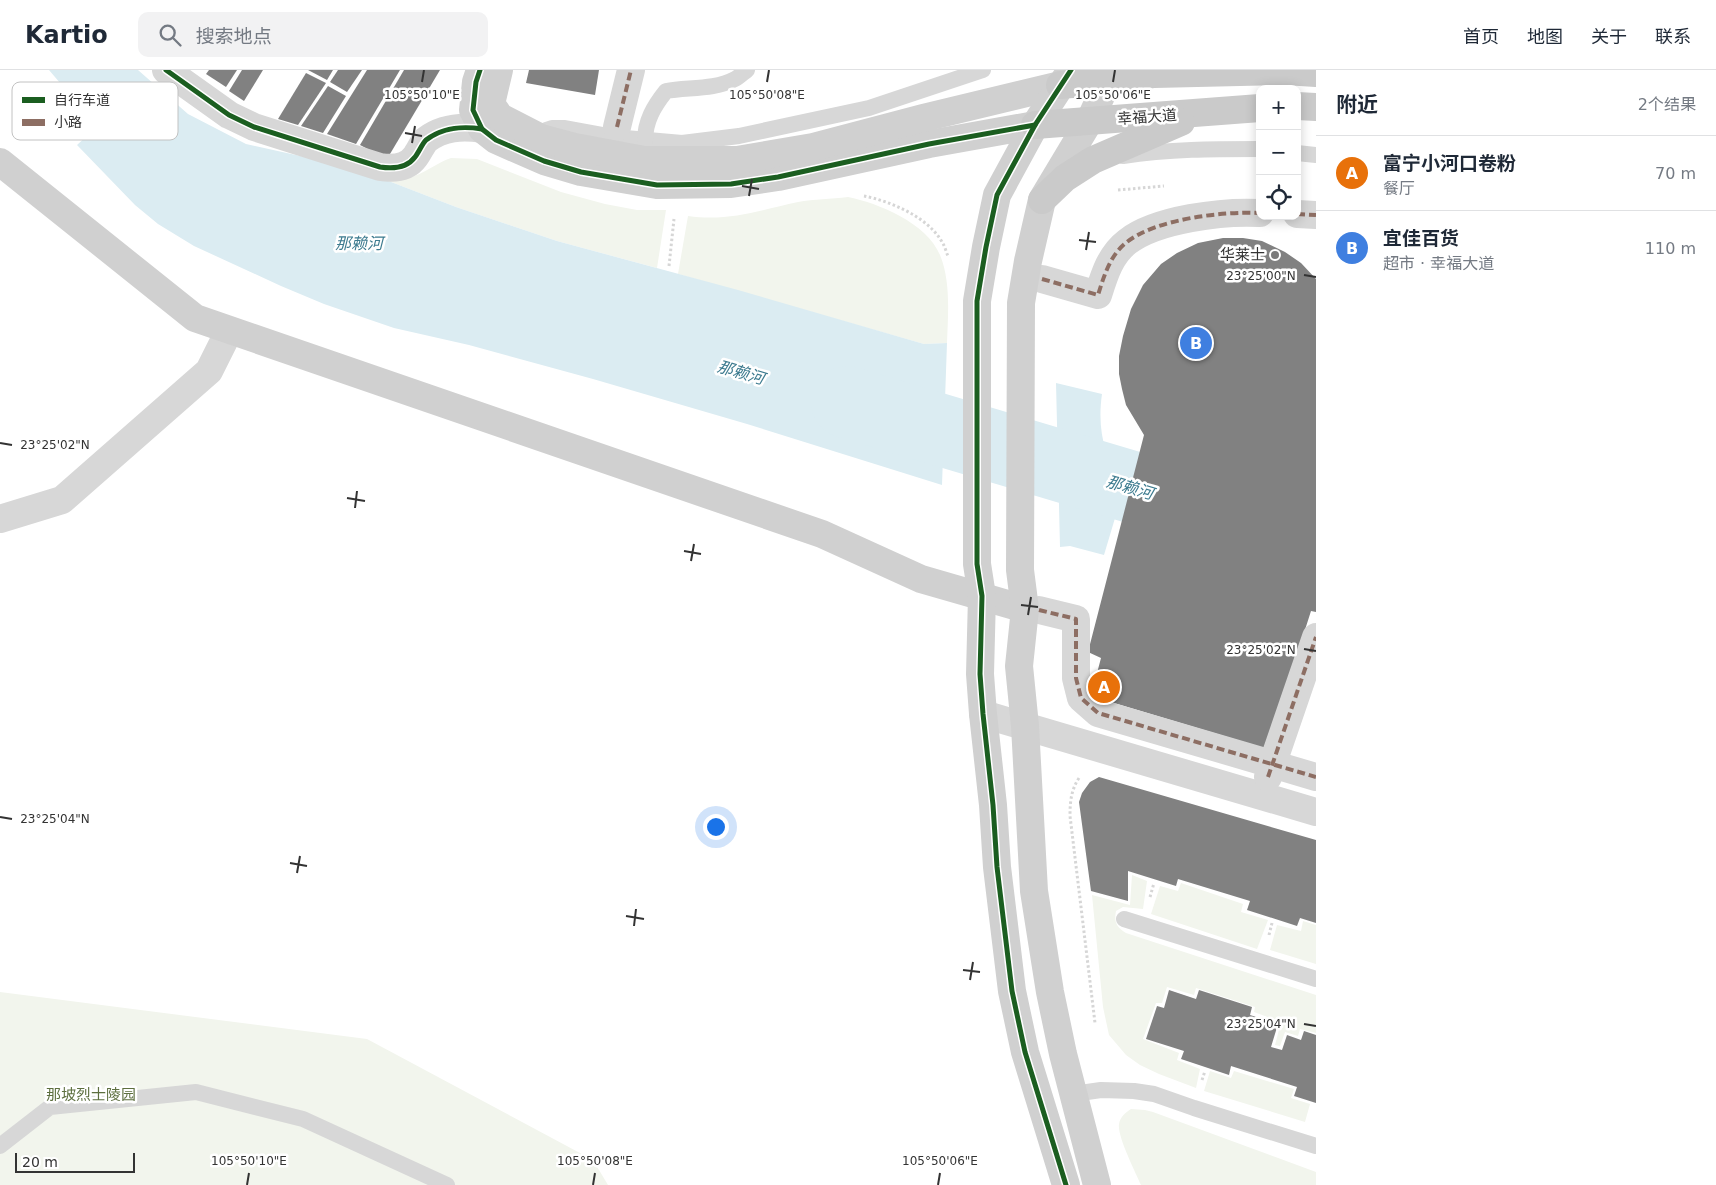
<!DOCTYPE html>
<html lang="zh">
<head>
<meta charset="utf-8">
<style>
	:root { --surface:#fff; --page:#f2f2f3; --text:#1f2937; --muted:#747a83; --line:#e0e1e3; --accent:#1a73e8 }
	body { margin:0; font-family:"DejaVu Sans","Noto Sans SC",sans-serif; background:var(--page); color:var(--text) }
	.controls { position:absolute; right:15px; top:15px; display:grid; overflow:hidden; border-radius:10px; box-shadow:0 2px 12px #0003 }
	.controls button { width:45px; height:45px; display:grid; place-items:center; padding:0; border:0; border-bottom:1px solid var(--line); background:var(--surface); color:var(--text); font:25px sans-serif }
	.scale { position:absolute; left:15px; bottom:12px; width:120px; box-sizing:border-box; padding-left:5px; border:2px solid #333; border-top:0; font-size:14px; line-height:18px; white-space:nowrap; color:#333; -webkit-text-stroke:4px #fff; paint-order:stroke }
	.you { position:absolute; left:715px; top:756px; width:18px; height:18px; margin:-12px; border:4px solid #fff; border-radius:50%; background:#1a73e8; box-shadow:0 0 0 8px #1a73e833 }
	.badge { display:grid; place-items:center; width:32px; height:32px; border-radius:50%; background:var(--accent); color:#fff; font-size:16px; font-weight:700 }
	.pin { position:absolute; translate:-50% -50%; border:2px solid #fff; box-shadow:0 1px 5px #0006 }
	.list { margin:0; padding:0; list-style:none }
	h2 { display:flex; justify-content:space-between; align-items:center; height:65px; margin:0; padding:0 20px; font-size:21px }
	h2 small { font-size:16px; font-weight:400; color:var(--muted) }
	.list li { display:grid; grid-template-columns:32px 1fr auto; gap:15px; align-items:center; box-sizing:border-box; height:75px; padding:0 20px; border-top:1px solid var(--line) }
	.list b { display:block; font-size:19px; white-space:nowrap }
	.list p { margin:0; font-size:16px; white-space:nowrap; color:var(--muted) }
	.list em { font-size:16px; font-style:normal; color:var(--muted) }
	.icon { flex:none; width:28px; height:28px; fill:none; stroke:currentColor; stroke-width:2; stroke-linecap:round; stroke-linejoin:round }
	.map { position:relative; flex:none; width:1316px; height:1115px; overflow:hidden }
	header { display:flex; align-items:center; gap:30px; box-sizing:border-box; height:70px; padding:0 25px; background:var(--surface); border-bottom:1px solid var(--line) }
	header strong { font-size:24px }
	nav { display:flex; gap:28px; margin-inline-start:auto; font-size:18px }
	.search { width:350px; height:45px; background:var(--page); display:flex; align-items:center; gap:12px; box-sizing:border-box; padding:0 18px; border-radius:10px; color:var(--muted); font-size:19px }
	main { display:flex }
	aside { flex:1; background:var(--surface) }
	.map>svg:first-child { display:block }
	.green { fill:#f2f5ed }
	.water { fill:#dbecf2 }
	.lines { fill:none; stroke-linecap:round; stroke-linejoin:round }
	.river { stroke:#dbecf2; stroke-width:72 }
	.building { fill:#818181 }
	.path { stroke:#d6d6d6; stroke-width:3; stroke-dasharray:2.5 2.5; stroke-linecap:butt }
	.lane { stroke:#d7d7d7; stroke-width:16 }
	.street { stroke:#d7d7d7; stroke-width:28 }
	.secondary { stroke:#d0d0d0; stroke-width:28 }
	.primary { stroke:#cacaca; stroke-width:28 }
	.quiet { stroke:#8d6e63; stroke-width:4; stroke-dasharray:8 4; stroke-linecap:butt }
	.cycleway-casing { stroke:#fff; stroke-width:8 }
	.cycleway { stroke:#1b5e20; stroke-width:5 }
	.ticks { fill:none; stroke:#333; stroke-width:2 }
	.poi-dot { fill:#7a7a7a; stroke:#fff; stroke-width:2 }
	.labels { text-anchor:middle; stroke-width:5; stroke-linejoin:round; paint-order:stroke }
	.street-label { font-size:15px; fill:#333; stroke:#fff }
	.poi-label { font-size:15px; fill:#333; stroke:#fff; text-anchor:end }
	.park-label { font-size:15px; fill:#5d6f3f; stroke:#fff }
	.water-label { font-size:16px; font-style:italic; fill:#3d7b8f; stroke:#fff }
	.key { fill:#fff; stroke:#c2c2c2; stroke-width:1 }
	.key-label { font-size:14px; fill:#333 }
	.ticks-label { font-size:12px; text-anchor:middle; fill:#333; stroke:#fff; stroke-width:5; stroke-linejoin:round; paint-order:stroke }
</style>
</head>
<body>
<header>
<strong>Kartio</strong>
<div class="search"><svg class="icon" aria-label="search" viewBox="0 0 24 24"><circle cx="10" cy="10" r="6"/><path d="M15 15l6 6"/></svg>搜索地点</div>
<nav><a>首页</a><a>地图</a><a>关于</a><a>联系</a></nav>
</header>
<main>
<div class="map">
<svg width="1316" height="1115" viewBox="0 0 1316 1115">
	<rect width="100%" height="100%" fill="#fff"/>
	<g class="green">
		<path d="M 451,88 L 477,89 L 561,122 L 605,134 L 637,140 L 666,140 L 657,198 L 557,171 L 456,137 L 373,105 C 386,106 402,109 414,106 C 427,102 438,92 451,88 Z"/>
		<path d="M 848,127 C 878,133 927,153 940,185 C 951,212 948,244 947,273 L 924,274 L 678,204 L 688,146 C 728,152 760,140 798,132 C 814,129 831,129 848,127 Z"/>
		<path d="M 1132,805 L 1147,811 L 1143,839 L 1123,837 L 1116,841 C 1114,852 1116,857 1126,863 L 1316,925 L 1316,963 L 1300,959 L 1298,966 L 1285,962 L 1280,976 L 1275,975 L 1281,952 L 1254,942 L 1255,937 L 1196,918 L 1194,925 L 1167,917 L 1162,933 L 1156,933 L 1143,969 L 1179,983 L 1177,990 L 1200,999 L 1196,1018 L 1159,1004 L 1140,995 L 1126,985 L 1109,965 L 1103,937 L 1092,825 L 1130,835 Z"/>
		<polygon points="1181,813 1243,834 1241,842 1268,850 1257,879 1151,844 1160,816 1178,821"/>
		<polygon points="1303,851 1316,855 1316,894 1270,880 1277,855 1301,861"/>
		<polygon points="0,922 367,969 593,1090 608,1115 0,1115"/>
		<polygon points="1210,1001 1231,1008 1234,1001 1294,1019 1291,1028 1310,1034 1305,1052 1204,1021"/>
		<path d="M 1131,1039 L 1145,1040 L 1153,1042 L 1316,1102 L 1316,1115 L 1141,1115 C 1136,1103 1117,1066 1119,1054 C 1120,1047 1126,1042 1131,1039 Z"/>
	</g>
	<g class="water">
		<polygon points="49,0 138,0 188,44 246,74 323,91 373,105 456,137 557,171 738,220 924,274 947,273 942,415 747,354 593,309 469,275 394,258 324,234 281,216 194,176 158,154 135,135 77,75 89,64 75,47 83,40"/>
		<path d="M 1056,313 L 1102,324 C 1097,359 1104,388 1124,418 L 1104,485 L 1070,476 L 1060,477 Z"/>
	</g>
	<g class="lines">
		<polyline class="river" points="847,332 1316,472"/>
	</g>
	<g class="building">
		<polygon points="209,0 237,0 226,17 206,4"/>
		<polygon points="242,0 263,0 244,31 229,21"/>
		<polygon points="308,0 333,0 327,10"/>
		<polygon points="338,0 362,0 347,22 330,12"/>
		<polygon points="367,0 400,0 356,74 327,64"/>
		<polygon points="404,0 440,0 387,89 360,75"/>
		<polygon points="529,0 599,0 595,25 526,13"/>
		<polygon points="306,3 326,13 298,55 278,49"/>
		<polygon points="328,16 346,26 323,63 301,56"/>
		<polygon points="1223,168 1243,168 1262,171 1285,182 1301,193 1316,209 1316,542 1311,541 1267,679 1091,626 1101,588 1088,582 1144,365 1126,335 1122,319 1119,304 1119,286 1123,266 1131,239 1143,215 1161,194 1177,183 1198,173"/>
		<polygon points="1099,707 1316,770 1316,853 1300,848 1297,856 1247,840 1250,831 1178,809 1176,816 1128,801 1128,831 1091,821 1079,732 1082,723 1090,712"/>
		<polygon points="1169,920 1196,929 1199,920 1252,937 1250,945 1278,954 1271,977 1282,980 1287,965 1301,970 1304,961 1316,965 1316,1033 1294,1026 1297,1017 1231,996 1229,1005 1181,989 1184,981 1146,969 1157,936 1164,938"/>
	</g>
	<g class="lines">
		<g class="path">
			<polyline points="1118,120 1164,116"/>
			<path d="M 864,126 C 890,131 928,147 942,172 C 945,176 946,182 948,186"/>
			<polyline points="669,196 674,149"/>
			<path d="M 1079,708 C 1071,720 1070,732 1070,746 L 1095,953"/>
			<polyline points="1150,827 1154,813"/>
			<polyline points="1269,865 1272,853"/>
			<polyline points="1202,1010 1205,1001"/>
		</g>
		<g class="lane">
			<polyline points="541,68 546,60 552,58 565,58 614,67 682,73 739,66 869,38 983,0"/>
			<path d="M 645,71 C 645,51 654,36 666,21 C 688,17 714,20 735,9 C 739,7 743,3 747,0"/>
			<polyline points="1297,83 1316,85"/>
			<path d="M 1123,86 C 1169,79 1214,79 1260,79"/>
			<polyline points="1124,849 1316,909"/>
			<polyline points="1073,1024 1101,1020 1134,1021 1154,1024 1194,1038 1316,1076"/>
			<polyline points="0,1076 50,1037 196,1022 303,1049 447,1115"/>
		</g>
		<g class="street">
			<path d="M 166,0 L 229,45 L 254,57 L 380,97 C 393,99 407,98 415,87 C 419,82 422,74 426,70 C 443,57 462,56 482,59"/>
			<polyline points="617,57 631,0"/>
			<polyline points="1297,144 1316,145"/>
			<path d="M 1042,209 L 1098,225 C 1104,206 1110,185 1127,172 C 1156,149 1223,141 1260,143"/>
			<polyline points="0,449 62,430 209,301 229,261"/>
			<polyline points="1039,540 1076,549 1076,608 1081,628 1098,643 1316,707"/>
			<polyline points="983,644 1316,742"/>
			<polyline points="1268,707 1316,567"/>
		</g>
		<g class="secondary">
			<polyline points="480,0 476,12 473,40 482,59 496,70 544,91 581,102 657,115 731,114 778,107 929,74 1035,55"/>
			<polyline points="499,0 491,34 500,47 541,68 575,77 644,90 737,90 813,77 923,48 1060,15"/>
			<polyline points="0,92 195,248 822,464 921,509 1025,539"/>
			<polyline points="1066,1115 1025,982 1012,921 997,797 993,735 983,644 980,604 982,526 977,494 977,231 986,177 997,125 1035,55 1071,0"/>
			<polyline points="1097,1115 1063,984 1050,922 1034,821 1025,656 1019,596 1025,539 1020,500 1021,233 1028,191 1042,130 1090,50 1113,0"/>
		</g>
		<g class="primary">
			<polyline points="1060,15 1108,11 1154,4 1285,1 1316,3"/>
			<polyline points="1297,36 1316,37"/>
			<polyline points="1035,55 1260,38"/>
			<polyline points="1042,130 1065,108 1093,90 1181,52"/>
		</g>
		<g class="quiet">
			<polyline points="617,57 631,0"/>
			<polyline points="1297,144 1316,145"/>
			<path d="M 1042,209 L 1098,225 C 1104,206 1110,185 1127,172 C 1156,149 1223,141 1260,143"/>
			<polyline points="1039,540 1076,549 1076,608 1081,628 1098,643 1316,707"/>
			<polyline points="1268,707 1316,567"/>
		</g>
		<defs>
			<g id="cycleway">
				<path d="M 166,0 L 229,45 L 254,57 L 380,97 C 393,99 407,98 415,87 C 419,82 422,74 426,70 C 443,57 462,56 482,59"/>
				<polyline points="480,0 476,12 473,40 482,59 496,70 544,91 581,102 657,115 731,114 778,107 929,74 1035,55"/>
				<polyline points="1066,1115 1025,982 1012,921 997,797 993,735 983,644 980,604 982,526 977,494 977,231 986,177 997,125 1035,55 1071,0"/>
			</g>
		</defs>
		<use href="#cycleway" class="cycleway-casing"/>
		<use href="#cycleway" class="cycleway"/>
	</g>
	<path class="ticks" d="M 422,12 L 424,0M 767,12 L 769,0M 1113,12 L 1115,0M 405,63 L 422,66M 412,73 L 415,56M 742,116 L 759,119M 749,126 L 752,109M 1079,170 L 1096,172M 1086,180 L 1089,162M 1304,205 L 1316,207M 0,373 L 12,375M 347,428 L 365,431M 355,438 L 357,421M 684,481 L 701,484M 691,491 L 694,474M 1021,535 L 1038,537M 1028,545 L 1031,527M 1304,579 L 1316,581M 0,747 L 12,749M 290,793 L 307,796M 297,803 L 300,786M 626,846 L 644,849M 634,856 L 636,839M 963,900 L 980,902M 970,910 L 973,892M 1304,954 L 1316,956M 247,1115 L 249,1103M 593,1115 L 595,1103M 938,1115 L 940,1103"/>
	<circle class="poi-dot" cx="1275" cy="185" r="5"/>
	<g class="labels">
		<g class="street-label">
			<text transform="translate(1147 47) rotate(-4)" y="5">幸福大道</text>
		</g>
		<g class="poi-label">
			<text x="1265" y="190">华莱士</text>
		</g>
		<g class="park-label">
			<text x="91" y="1030">那坡烈士陵园</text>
		</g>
		<g class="water-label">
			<text x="359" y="179">那赖河</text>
			<text transform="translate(741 302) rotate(16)" y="6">那赖河</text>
			<text transform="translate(1130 417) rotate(16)" y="6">那赖河</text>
		</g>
	</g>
	<rect x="12" y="12" width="166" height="58" rx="8" class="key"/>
	<rect x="22" y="27" width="23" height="6" fill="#1b5e20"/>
	<rect x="22" y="49" width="23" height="7" fill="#8d6e63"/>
	<g class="key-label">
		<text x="54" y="35">自行车道</text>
		<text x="54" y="57">小路</text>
	</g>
	<g class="ticks-label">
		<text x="422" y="29">105°50'10"E</text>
		<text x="767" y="29">105°50'08"E</text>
		<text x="1113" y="29">105°50'06"E</text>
		<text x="1261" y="210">23°25'00"N</text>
		<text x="55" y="379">23°25'02"N</text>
		<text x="1261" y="584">23°25'02"N</text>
		<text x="55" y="753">23°25'04"N</text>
		<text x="1261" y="958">23°25'04"N</text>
		<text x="249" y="1095">105°50'10"E</text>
		<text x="595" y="1095">105°50'08"E</text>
		<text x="940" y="1095">105°50'06"E</text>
	</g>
</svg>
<div class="controls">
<button>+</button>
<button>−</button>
<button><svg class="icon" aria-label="locate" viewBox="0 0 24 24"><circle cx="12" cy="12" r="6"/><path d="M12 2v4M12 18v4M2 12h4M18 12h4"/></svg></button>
</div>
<div class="scale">20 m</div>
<div class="you"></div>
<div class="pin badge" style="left:1104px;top:617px;background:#e8710a">A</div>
<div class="pin badge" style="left:1196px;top:273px;background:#3f7fe0">B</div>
</div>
<aside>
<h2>附近<small>2个结果</small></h2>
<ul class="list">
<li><span class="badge" style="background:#e8710a">A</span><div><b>富宁小河口卷粉</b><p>餐厅</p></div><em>70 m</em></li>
<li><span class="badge" style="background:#3f7fe0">B</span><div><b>宜佳百货</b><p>超市 · 幸福大道</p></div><em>110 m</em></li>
</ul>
</aside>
</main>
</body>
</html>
